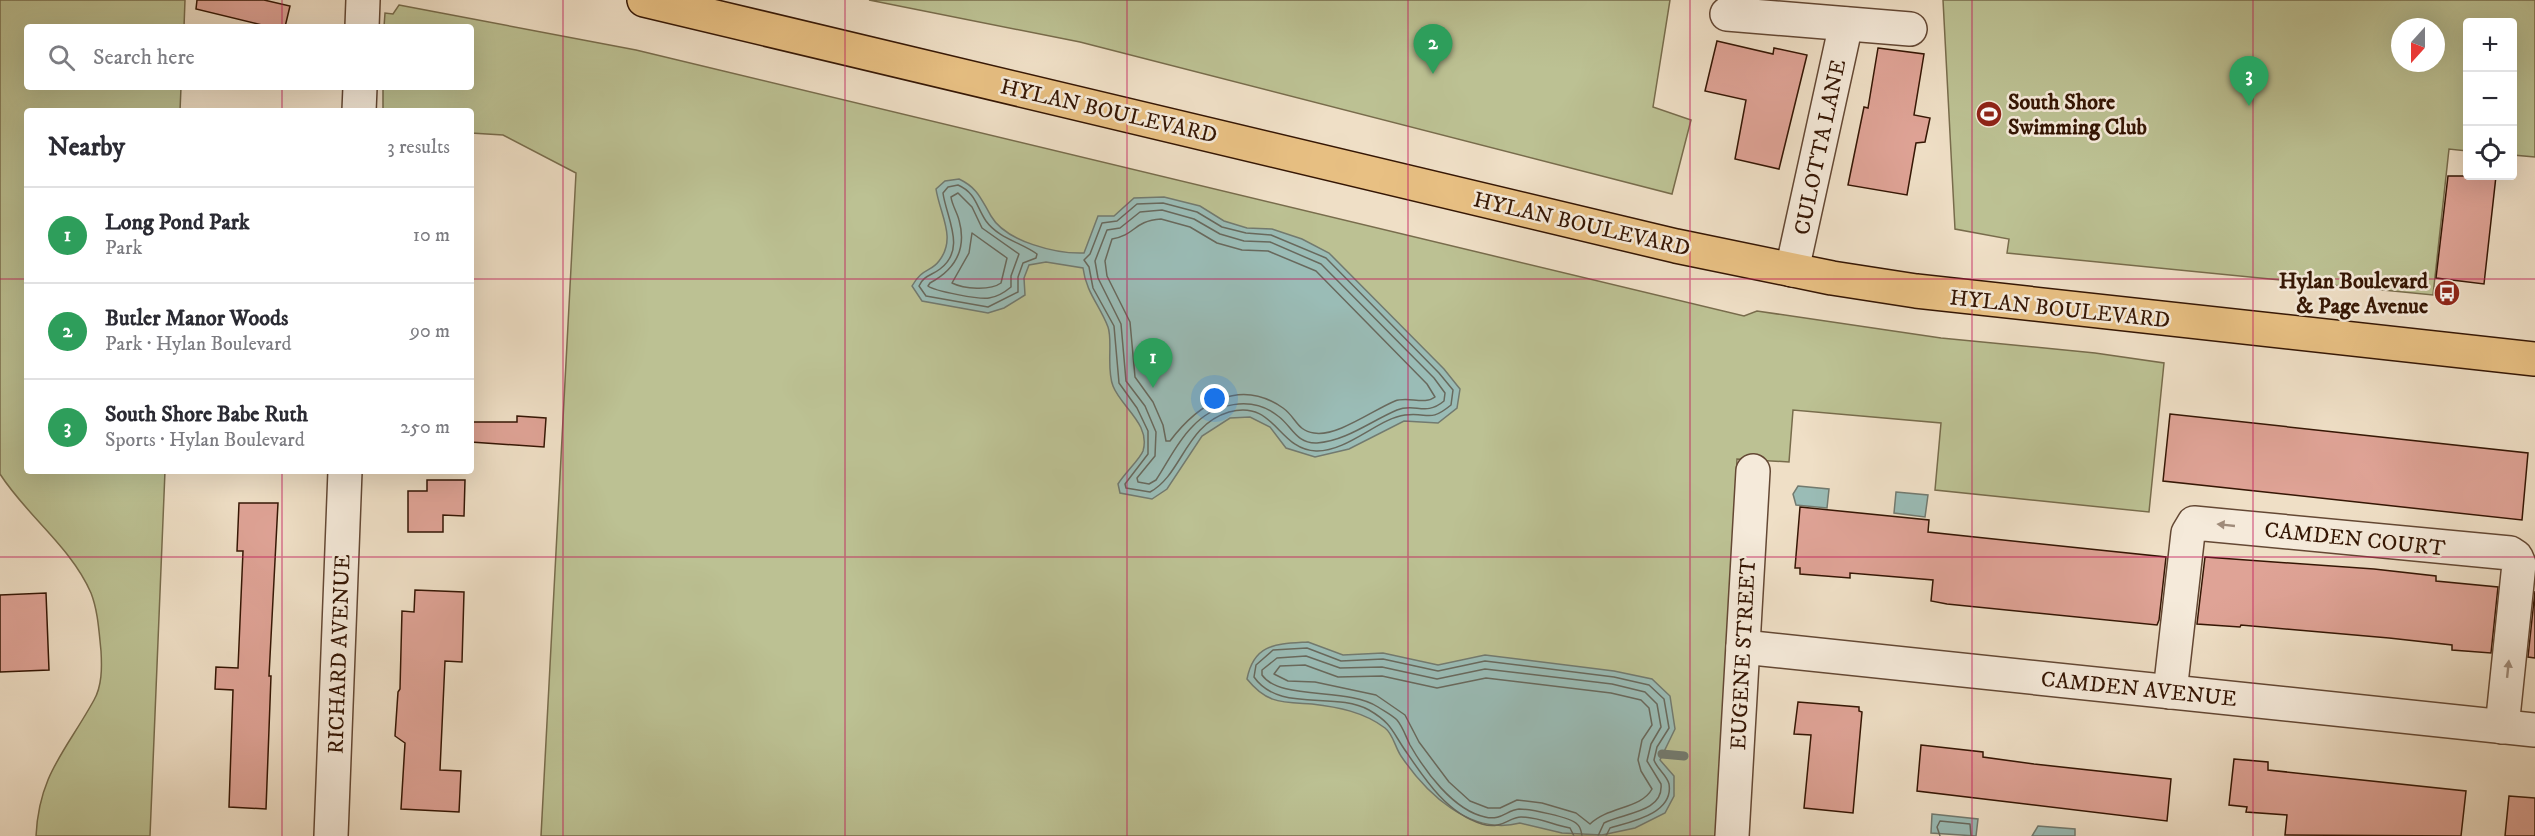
<!DOCTYPE html>
<html lang="en">
<head>
<meta charset="utf-8">
<style>
	:root { --surface:#fff; --page:#f2f2f3; --text:#2b2b33; --muted:#7c7c81; --line:#e1e1e2; --accent:#db2777 }
	body { margin:0; font-family:"IM FELL DW Pica",serif; background:var(--page); color:var(--text) }
	.controls { position:absolute; right:18px; top:18px; display:grid; overflow:hidden; border-radius:6px; box-shadow:0 6px 24px #0002 }
	.controls button { width:54px; height:54px; display:grid; place-items:center; padding:0; border:0; border-bottom:2px solid var(--line); background:var(--surface); color:var(--text); font:30px sans-serif }
	.compass { position:absolute; left:2391px; top:18px; width:54px; height:54px; border-radius:50%; background:var(--surface); box-shadow:0 6px 24px #0002; rotate:201deg }
	.you { position:absolute; left:1215px; top:399px; width:21px; height:21px; margin:-15px; border:4px solid #fff; border-radius:50%; background:#1a73e8; box-shadow:0 0 0 9px #1a73e833 }
	.badge { display:grid; place-items:center; width:39px; height:39px; border-radius:50%; background:var(--accent); color:#fff; font-size:20px; font-weight:700 }
	.pin { position:absolute; translate:-50% -50px; filter:drop-shadow(0 2px 3px #0008) }
	.pin::after { content:''; position:absolute; top:32px; width:21px; height:18px; background:inherit; clip-path:polygon(0 0,100% 0,50% 100%) }
	.list { margin:0; padding:0; list-style:none }
	h2 { display:flex; justify-content:space-between; align-items:center; height:78px; margin:0; padding:0 24px; font-size:26px }
	h2 small { font-size:20px; font-weight:400; color:var(--muted) }
	.list li { display:grid; grid-template-columns:39px 1fr auto; gap:18px; align-items:center; box-sizing:border-box; height:96px; padding:0 24px; border-top:2px solid var(--line) }
	.list b { display:block; font-size:22px; white-space:nowrap }
	.list p { margin:0; font-size:20px; white-space:nowrap; color:var(--muted) }
	.list em { font-size:20px; font-style:normal; color:var(--muted) }
	.icon { flex:none; width:33px; height:33px; fill:none; stroke:currentColor; stroke-width:2; stroke-linecap:round; stroke-linejoin:round }
	.map { position:relative; flex:none; width:2535px; height:836px; overflow:hidden }
	.search { position:absolute; background:var(--surface); box-shadow:0 6px 24px #0002; left:24px; top:24px; width:450px; height:66px; display:flex; align-items:center; gap:15px; box-sizing:border-box; padding:0 21px; border-radius:6px; color:var(--muted); font-size:22px }
	.panel { position:absolute; background:var(--surface); box-shadow:0 6px 24px #0002; left:24px; top:108px; width:450px; height:366px; border-radius:6px }
	.map>svg:first-child { display:block }
	.green { fill:#bcc193; stroke:#786c4c; stroke-width:1.5; fill-rule:evenodd }
	.water { fill:#9abcb6; stroke:#727a6f; stroke-width:1.5 }
	.lines { fill:none; stroke-linecap:round; stroke-linejoin:round }
	.shore { stroke:#68695d; stroke-width:1.5 }
	.stream { stroke:#727a6f; stroke-width:9 }
	.building { fill:#dfa396; stroke:#351604; stroke-width:1.5 }
	.minor-casing { stroke:#644834; stroke-width:36 }
	.primary-casing { stroke:#351604; stroke-width:36 }
	.minor { stroke:#f5eada; stroke-width:33 }
	.primary { stroke:#e8c083; stroke-width:33 }
	.oneway { fill:#9f8b7a }
	.grid { fill:none; stroke:#c2185b; stroke-width:1.5; stroke-opacity:0.55 }
	.labels { text-anchor:middle; stroke-width:5; stroke-linejoin:round; paint-order:stroke }
	.poi-label { font-size:22px; font-weight:bold; fill:#351604; stroke:#f5eada; text-anchor:start }
	.street-label { font-size:22px; fill:#351604; stroke:#f5eada }
</style>
</head>
<body>
<div class="map">
<svg width="2535" height="836" viewBox="0 0 2535 836">
	<rect width="100%" height="100%" fill="#efdfc6"/>
	<filter id="stains"><feTurbulence type="fractalNoise" baseFrequency=".00333" numOctaves="4"/><feColorMatrix values="0 0 0 0 .2 0 0 0 0 .09 0 0 0 0 .02 0 0 0 .5 -.17"/></filter>
	<radialGradient id="worn" r=".72"><stop offset=".6" stop-color="#630" stop-opacity="0"/><stop offset="1" stop-color="#630" stop-opacity=".3"/></radialGradient>
	<g class="green">
		<path d="M 0,0 L 185,0 L 184,27 L 27,27 L 27,87 L 181,87 L 180,111 L 27,111 L 27,471 L 165,471 L 150,836 L 36,836 C 39,774 66,751 94,700 C 102,686 102,668 101,651 C 99,632 98,611 91,593 C 71,547 27,516 0,474 Z"/>
		<polygon points="869,0 1670,0 1653,107 1691,120 1672,194 1080,42"/>
		<path d="M 1943,0 L 2535,0 L 2535,157 L 2513,155 L 2512,22 L 2468,22 L 2467,151 L 2449,149 L 2433,295 L 2007,253 L 2009,239 L 1955,229 ZM 2400,27 L 2436,27 L 2436,63 L 2400,63 Z"/>
		<polygon points="399,5 636,50 1744,316 1757,311 1941,338 2095,353 2164,363 2149,512 1935,490 1941,423 1793,410 1789,462 1737,459 1719,836 541,836 576,173 503,135 471,133 471,111 383,111 383,87 471,87 471,27 384,27 385,13 393,14"/>
	</g>
	<g class="water">
		<path d="M 959,179 C 978,188 981,199 991,216 C 1006,242 1057,254 1084,253 L 1098,216 L 1114,216 L 1134,198 L 1164,197 L 1200,206 L 1224,221 L 1247,228 L 1272,229 L 1302,239 L 1329,253 L 1444,369 L 1460,389 L 1457,408 L 1438,423 L 1404,421 L 1349,449 L 1315,457 L 1286,448 L 1270,427 L 1250,417 L 1230,418 L 1202,436 L 1167,489 L 1152,499 L 1120,493 L 1118,484 C 1124,474 1140,459 1143,451 C 1151,424 1121,407 1113,386 C 1106,369 1113,341 1108,327 C 1100,306 1086,292 1083,268 L 1046,262 L 1029,265 L 1024,278 L 1025,295 L 1004,308 L 988,313 L 922,301 L 912,286 C 922,268 931,272 939,261 C 957,238 940,215 936,189 L 945,181 Z"/>
		<polygon points="1798,486 1829,489 1827,508 1796,505 1793,494"/>
		<polygon points="1896,492 1928,495 1925,517 1894,513"/>
		<path d="M 1308,642 L 1343,655 L 1383,653 L 1438,665 L 1485,655 L 1614,671 L 1652,679 L 1670,696 L 1675,729 L 1660,760 L 1674,776 L 1674,796 L 1665,813 L 1635,828 L 1602,835 L 1562,833 L 1520,823 C 1470,836 1426,793 1401,756 C 1395,747 1393,734 1385,728 C 1364,712 1338,707 1312,704 C 1282,702 1267,704 1247,679 C 1254,643 1277,644 1308,642 Z"/>
		<polygon points="1932,814 1978,819 1976,836 1931,833"/>
		<polygon points="2038,826 2075,829 2075,836 2032,836"/>
	</g>
	<g class="lines">
		<g class="shore">
			<path d="M 958,185 C 976,193 976,206 986,221 C 998,238 1022,243 1037,254 L 1036,258 L 1023,263 L 1018,277 L 1018,292 L 988,307 L 926,296 L 919,286 C 924,275 931,276 940,269 C 967,249 946,217 943,193 L 948,187 Z"/>
			<path d="M 958,193 L 972,207 L 982,228 L 1019,254 L 1011,276 L 1011,287 C 1005,292 997,297 989,298 C 981,300 934,291 928,286 L 930,283 C 956,269 967,249 959,220 C 957,212 952,205 951,197 Z"/>
			<path d="M 1163,203 L 1197,212 L 1222,227 L 1246,233 L 1271,235 L 1326,258 L 1439,373 L 1453,390 L 1451,405 C 1429,423 1429,412 1405,415 C 1379,418 1347,452 1316,451 C 1278,450 1275,399 1229,412 C 1185,425 1182,475 1150,492 L 1126,488 L 1125,484 L 1148,454 L 1148,431 L 1137,408 L 1119,383 L 1114,326 L 1093,288 L 1089,267 L 1084,260 L 1090,254 L 1102,223 L 1117,221 L 1137,204 Z"/>
			<path d="M 1162,210 L 1194,219 L 1220,234 L 1244,241 L 1270,242 L 1321,264 L 1434,378 L 1445,393 L 1444,401 C 1425,417 1415,402 1397,410 C 1371,421 1346,441 1317,443 C 1296,444 1292,426 1278,416 C 1252,395 1214,403 1192,427 C 1177,442 1168,462 1156,480 L 1149,484 L 1138,482 L 1137,478 L 1155,456 L 1156,432 L 1145,406 L 1126,381 L 1121,324 L 1098,278 L 1095,261 L 1107,230 L 1120,228 L 1140,212 Z"/>
			<path d="M 1161,219 L 1190,227 L 1217,243 L 1242,250 L 1268,251 L 1316,271 L 1427,384 L 1435,397 C 1425,405 1407,396 1395,401 C 1373,410 1337,437 1314,433 C 1297,431 1296,417 1283,408 C 1239,377 1198,404 1170,441 L 1166,441 L 1163,425 L 1153,402 L 1135,377 L 1130,322 L 1107,276 L 1105,261 L 1112,239 C 1136,235 1133,221 1161,219 Z"/>
			<path d="M 972,233 L 1007,258 L 1001,283 C 990,291 964,289 952,283 L 969,253 Z"/>
			<path d="M 1305,665 L 1338,677 L 1382,676 L 1437,688 L 1486,678 L 1611,693 L 1641,700 L 1649,708 L 1652,725 L 1642,740 L 1638,760 L 1641,771 L 1652,789 C 1641,809 1609,806 1590,824 L 1576,813 L 1542,803 L 1517,800 L 1500,808 L 1488,808 L 1470,801 L 1449,782 L 1419,742 L 1405,715 L 1376,695 L 1315,682 L 1288,681 L 1274,674 L 1280,666 Z"/>
			<path d="M 1574,836 L 1570,828 C 1554,825 1538,817 1521,817 C 1509,817 1502,830 1482,824 C 1448,814 1426,781 1407,753 C 1392,732 1393,724 1369,710 C 1334,691 1279,713 1254,677 L 1256,665 L 1273,650 L 1307,648 L 1341,661 L 1383,659 L 1438,671 L 1485,661 L 1614,677 L 1649,685 L 1664,699 L 1669,728 L 1657,747 L 1654,760 C 1657,769 1667,775 1669,784 C 1674,814 1630,822 1610,828 L 1606,836"/>
			<path d="M 1582,836 C 1581,831 1581,827 1577,824 C 1570,817 1530,809 1519,809 C 1507,810 1501,821 1485,817 C 1453,810 1425,771 1410,745 C 1406,737 1403,727 1397,720 C 1392,715 1384,711 1378,707 C 1348,687 1280,701 1262,675 L 1262,670 L 1277,658 L 1306,656 L 1340,668 L 1382,667 L 1437,679 L 1485,669 L 1612,684 L 1645,692 L 1657,704 L 1661,727 L 1651,744 L 1647,761 L 1661,784 C 1664,813 1622,813 1604,823 L 1598,836"/>
			<polyline points="1940,836 1937,827 1940,821 1970,824 1971,836"/>
		</g>
		<polyline class="stream" points="1662,754 1684,756"/>
	</g>
	<g class="building">
		<polygon points="197,0 264,0 290,6 285,27 270,27 196,9"/>
		<polygon points="1717,41 1773,54 1774,48 1807,55 1779,169 1735,159 1746,100 1705,91"/>
		<polygon points="1878,48 1924,54 1914,115 1930,118 1925,142 1916,143 1907,195 1848,185 1864,107 1868,108"/>
		<polygon points="2448,176 2496,176 2484,284 2436,278"/>
		<polygon points="2170,414 2528,453 2522,520 2163,481"/>
		<polygon points="517,416 546,418 544,447 471,442 471,422 517,422"/>
		<polygon points="427,480 465,480 464,516 443,515 443,532 408,532 408,491 427,491"/>
		<polygon points="239,503 278,503 269,676 271,676 266,809 229,807 233,690 215,689 216,667 238,668 243,551 237,551"/>
		<polygon points="1800,507 1929,520 1928,532 2166,557 2159,620 2157,625 1947,604 1931,601 1933,580 1850,573 1850,578 1800,574 1800,568 1795,568"/>
		<polygon points="2205,557 2374,569 2436,576 2436,581 2498,587 2491,653 2452,650 2452,645 2389,638 2241,625 2240,627 2197,624"/>
		<polygon points="415,590 464,592 462,662 445,661 440,770 461,771 459,812 401,809 405,743 395,736 398,692 400,689 402,611 414,612"/>
		<polygon points="2535,591 2535,658 2528,657"/>
		<polygon points="46,593 49,670 0,672 0,595"/>
		<polygon points="1798,702 1859,707 1859,711 1862,712 1853,813 1804,808 1811,735 1794,734"/>
		<polygon points="1921,745 1983,752 1983,757 2034,764 2171,779 2167,821 1917,791"/>
		<polygon points="2234,759 2268,762 2268,770 2466,791 2461,836 2285,835 2287,815 2246,812 2247,807 2229,805"/>
		<polygon points="2509,796 2535,798 2535,836 2505,836"/>
	</g>
	<g class="lines">
		<defs>
			<g id="minor">
				<polyline points="1727,14 1910,29"/>
				<polyline points="362,27 363,0"/>
				<polyline points="359,111 360,87"/>
				<polyline points="1792,270 1846,24"/>
				<polyline points="1743,647 2535,730"/>
				<polyline points="2170,692 2188,533 2194,523 2510,553 2516,557 2519,564 2502,727"/>
				<polyline points="331,836 345,471"/>
				<polyline points="1732,836 1753,471"/>
			</g>
			<polyline id="primary" points="644,0 1676,246 1832,278 1916,291 2535,359"/>
		</defs>
		<use href="#minor" class="minor-casing"/>
		<use href="#primary" class="primary-casing"/>
		<use href="#minor" class="minor"/>
		<use href="#primary" class="primary"/>
	</g>
	<defs><path id="oneway-solid" d="M-6-.8H1V-3.2L6.5 0L1 3.2V.8H-6Z" transform="scale(1.5)"/></defs>
	<g class="oneway">
		<use href="#oneway-solid" transform="translate(2226 525) rotate(-174)"/>
		<use href="#oneway-solid" transform="translate(2508 669) rotate(-84)"/>
	</g>
	<path class="grid" d="M 282,0 L 282,27M 563,0 L 563,836M 845,0 L 845,836M 1127,0 L 1127,836M 1408,0 L 1408,836M 1690,0 L 1690,836M 1972,0 L 1972,836M 2253,0 L 2253,836M 282,87 L 282,111M 0,279 L 27,279M 471,279 L 2535,279M 282,471 L 282,836M 0,557 L 2535,557"/>
	<defs>
		<symbol id="stadium-disc" viewBox="-11 -11 22 22"><circle r="9.5" fill="#8f2418" stroke="#f5eada"/><path d="M0-5a6.5 5 0 1 0 0 10a6.5 5 0 1 0 0-10ZM-3.5-1.8h7v3.6h-7Z" fill="#fff"/></symbol>
		<symbol id="bus-disc" viewBox="-11 -11 22 22"><circle r="9.5" fill="#8f2418" stroke="#f5eada"/><path d="M-5-6H5V4H4V6H2V4H-2V6H-4V4H-5ZM-3.5-4V0h7V-4ZM-3.5 1.2v1.5H-2V1.2ZM2 1.2v1.5H3.5V1.2Z" fill="#fff"/></symbol>
	</defs>
	<g fill-rule="evenodd">
		<use href="#stadium-disc" x="1974" y="99" width="30" height="30"/>
		<use href="#bus-disc" x="2432" y="278" width="30" height="30"/>
	</g>
	<g class="labels">
		<g class="poi-label">
			<text x="2008" y="109">South Shore<tspan x="2008" dy="25">Swimming Club</tspan></text>
			<text x="2428" y="288" text-anchor="end">Hylan Boulevard<tspan x="2428" dy="25">&amp; Page Avenue</tspan></text>
		</g>
		<g class="street-label">
			<text transform="translate(1109 110) rotate(13)" y="8">HYLAN BOULEVARD</text>
			<text transform="translate(1819 147) rotate(-78)" y="8">CULOTTA LANE</text>
			<text transform="translate(1582 223) rotate(13)" y="8">HYLAN BOULEVARD</text>
			<text transform="translate(2060 308) rotate(6)" y="8">HYLAN BOULEVARD</text>
			<text transform="translate(2355 538) rotate(6)" y="8">CAMDEN COURT</text>
			<text transform="translate(338 654) rotate(-88)" y="8">RICHARD AVENUE</text>
			<text transform="translate(1742 654) rotate(-87)" y="8">EUGENE STREET</text>
			<text transform="translate(2139 688) rotate(6)" y="8">CAMDEN AVENUE</text>
		</g>
	</g>
	<rect width="100%" height="100%" filter="url(#stains)"/>
	<rect width="100%" height="100%" fill="url(#worn)"/>
</svg>
<div class="controls">
<button>+</button>
<button>−</button>
<button><svg class="icon" aria-label="locate" viewBox="0 0 24 24"><circle cx="12" cy="12" r="6"/><path d="M12 2v4M12 18v4M2 12h4M18 12h4"/></svg></button>
</div>
<svg class="compass" viewBox="-18 -18 36 36"><path d="M0-13l5 13h-10z" fill="#e53935"/><path d="M0 13l5-13h-10z" fill="#7c7c81"/></svg>
<div class="you"></div>
<div class="pin badge" style="left:1153px;top:388px;background:#2e9e5b">1</div>
<div class="pin badge" style="left:1433px;top:74px;background:#2e9e5b">2</div>
<div class="pin badge" style="left:2249px;top:106px;background:#2e9e5b">3</div>
<div class="search"><svg class="icon" aria-label="search" viewBox="0 0 24 24"><circle cx="10" cy="10" r="6"/><path d="M15 15l6 6"/></svg>Search here</div>
<section class="panel">
<h2>Nearby<small>3 results</small></h2>
<ul class="list">
<li><span class="badge" style="background:#2e9e5b">1</span><div><b>Long Pond Park</b><p>Park</p></div><em>10 m</em></li>
<li><span class="badge" style="background:#2e9e5b">2</span><div><b>Butler Manor Woods</b><p>Park · Hylan Boulevard</p></div><em>90 m</em></li>
<li><span class="badge" style="background:#2e9e5b">3</span><div><b>South Shore Babe Ruth</b><p>Sports · Hylan Boulevard</p></div><em>250 m</em></li>
</ul>
</section>
</div>
</body>
</html>
